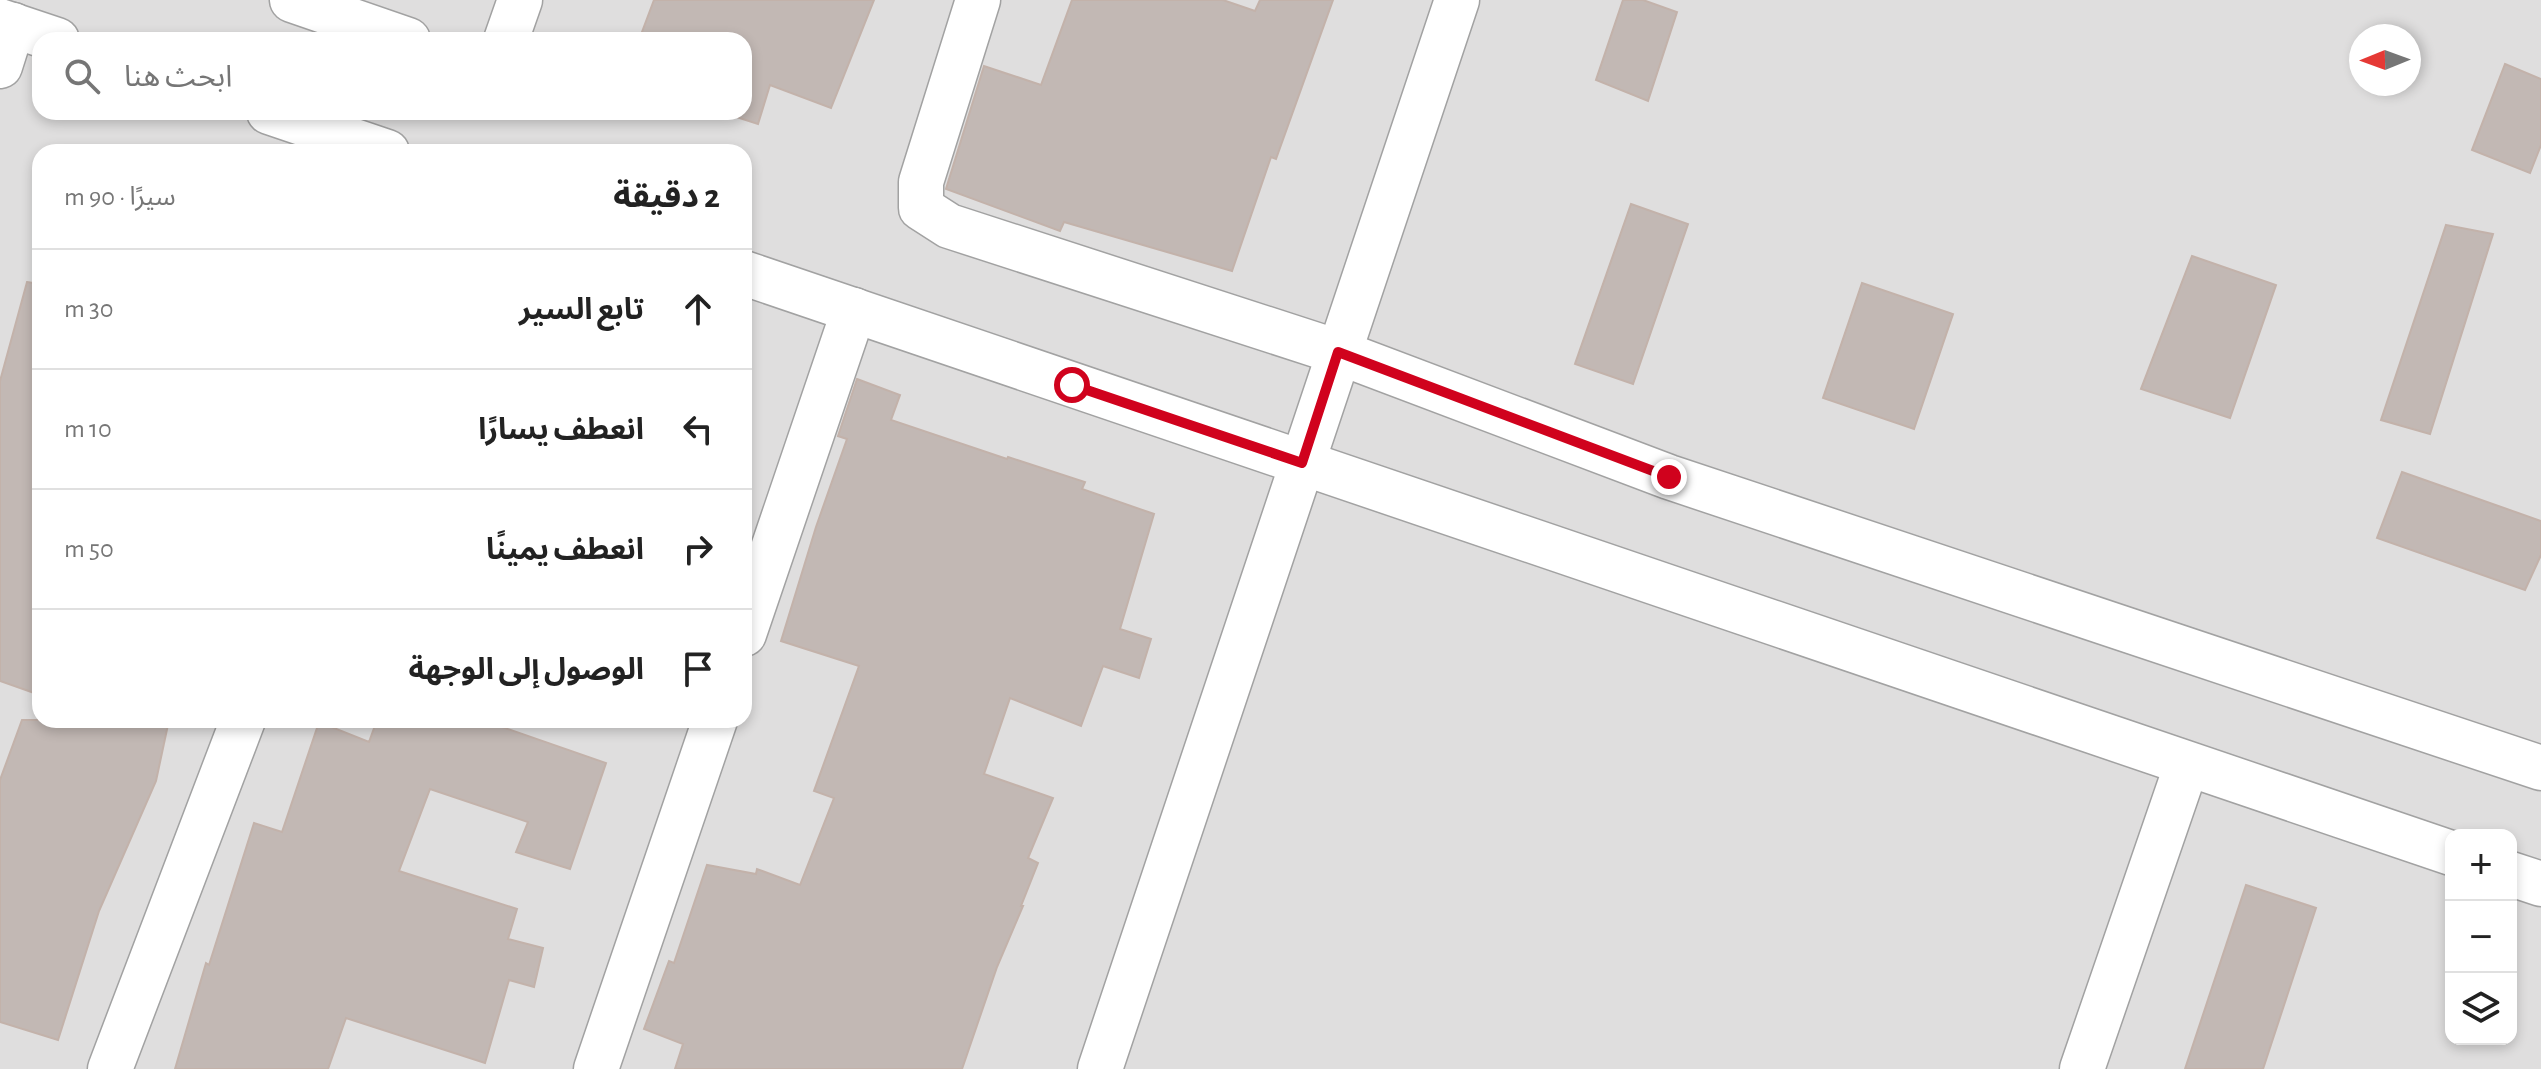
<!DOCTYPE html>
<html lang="ar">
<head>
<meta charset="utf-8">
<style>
	:root { --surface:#fff; --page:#f6f6f6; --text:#222; --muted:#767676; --line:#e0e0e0 }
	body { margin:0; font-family:"Alegreya Sans","Noto Sans Arabic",sans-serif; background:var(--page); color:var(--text); direction:rtl }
	.controls { position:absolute; right:24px; bottom:24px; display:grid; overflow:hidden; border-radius:16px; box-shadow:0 4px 12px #0003 }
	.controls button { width:72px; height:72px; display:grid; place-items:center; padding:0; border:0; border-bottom:2px solid var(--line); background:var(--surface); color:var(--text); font:40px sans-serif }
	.compass { position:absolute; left:2349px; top:24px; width:72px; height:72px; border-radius:50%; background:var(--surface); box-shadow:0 4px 12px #0003; rotate:269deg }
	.stop { position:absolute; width:24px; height:24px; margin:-18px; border:6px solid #d0021d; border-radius:50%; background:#fff }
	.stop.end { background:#d0021d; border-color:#fff; box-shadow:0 2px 8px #0008 }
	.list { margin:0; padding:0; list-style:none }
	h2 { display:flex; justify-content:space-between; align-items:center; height:104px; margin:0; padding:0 32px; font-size:34px }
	h2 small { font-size:26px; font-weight:400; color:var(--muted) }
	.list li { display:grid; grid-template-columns:52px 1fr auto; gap:24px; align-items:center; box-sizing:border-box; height:120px; padding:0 32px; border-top:2px solid var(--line) }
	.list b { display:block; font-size:30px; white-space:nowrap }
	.list em { font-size:26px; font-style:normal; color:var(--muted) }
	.icon { flex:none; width:44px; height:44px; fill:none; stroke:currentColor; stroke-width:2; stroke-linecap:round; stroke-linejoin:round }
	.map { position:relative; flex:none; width:2541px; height:1069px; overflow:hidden; direction:ltr }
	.search { position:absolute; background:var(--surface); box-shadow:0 4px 12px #0003; left:32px; top:32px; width:720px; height:88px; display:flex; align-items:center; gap:20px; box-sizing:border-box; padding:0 28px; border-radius:24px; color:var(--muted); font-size:30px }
	.panel { position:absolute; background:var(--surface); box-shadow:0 4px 12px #0003; left:32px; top:144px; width:720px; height:584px; border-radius:24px; direction:rtl }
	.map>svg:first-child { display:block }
	.residential { fill:#dfdede; fill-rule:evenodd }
	.building { fill:#c2b8b4; stroke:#c3b2aa; stroke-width:2 }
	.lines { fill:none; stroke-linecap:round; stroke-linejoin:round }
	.minor-casing { stroke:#a2a2a2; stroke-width:47 }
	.minor { stroke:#fff; stroke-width:44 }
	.route { stroke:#d0021d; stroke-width:10 }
</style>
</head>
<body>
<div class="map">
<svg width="2541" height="1069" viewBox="0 0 2541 1069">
	<rect width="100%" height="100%" fill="#f1ede8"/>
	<path class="residential" d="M 0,0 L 2541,0 L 2541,1069 L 0,1069 ZM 2361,36 L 2409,36 L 2409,84 L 2361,84 ZM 40,40 L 744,40 L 744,112 L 40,112 ZM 40,152 L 744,152 L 744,720 L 40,720 ZM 2451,835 L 2511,835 L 2511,1039 L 2451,1039 Z"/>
	<g class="building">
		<polygon points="654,0 874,0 831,108 770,85 758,124 721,112 744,112 744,40 639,40"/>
		<polygon points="1072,0 1223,0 1255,11 1260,0 1333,0 1276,159 1271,157 1232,271 1064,222 1060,231 946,189 984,66 1041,85"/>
		<polygon points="1623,0 1643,0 1677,12 1648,101 1596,80"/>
		<polygon points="2505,64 2541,79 2541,145 2530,173 2472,150"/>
		<polygon points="1631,204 1688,224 1633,384 1575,364"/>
		<polygon points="2446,225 2493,234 2430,434 2381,420"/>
		<polygon points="2192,256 2276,285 2230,418 2141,389"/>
		<polygon points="27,282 40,284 40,695 0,681 0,381"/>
		<polygon points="1862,283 1953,314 1914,429 1823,398"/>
		<polygon points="857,379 900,395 891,420 1007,459 1008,457 1085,482 1082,489 1154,514 1120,629 1151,639 1139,678 1103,666 1081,726 1010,698 984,774 1053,798 1028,858 1038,863 1021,906 1023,906 997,967 962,1069 675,1069 683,1044 644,1029 669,961 674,963 707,865 756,874 757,869 800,885 834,798 814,791 859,666 781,641 816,527 847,439 838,436"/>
		<polygon points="2402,472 2541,521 2541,555 2525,590 2377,538"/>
		<polygon points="22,720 169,720 156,781 99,911 58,1040 0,1022 0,780"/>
		<polygon points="377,720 482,720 606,763 570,869 516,852 528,822 430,789 399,871 517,909 508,939 543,948 534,987 509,980 485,1063 346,1018 328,1069 175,1069 206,963 209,965 254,823 282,832 319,722 369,742"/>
		<polygon points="2246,885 2316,908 2263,1069 2185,1069"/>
	</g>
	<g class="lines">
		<defs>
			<g id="minor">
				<polyline points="292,0 408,40"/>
				<polyline points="978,0 921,182 921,208 949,226 1338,352 1669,477 2541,768"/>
				<polyline points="0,21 57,40"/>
				<polyline points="506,40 520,0"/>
				<polyline points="0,66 13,25"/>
				<polyline points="269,112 387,152"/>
				<polyline points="744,273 2451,853"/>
				<polyline points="744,634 854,310"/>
				<polyline points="2511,874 2541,884"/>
				<polyline points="110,1069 243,720"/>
				<polyline points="596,1069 715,720"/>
				<polyline points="1100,1069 1457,0"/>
				<polyline points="2082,1069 2187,764"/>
			</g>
		</defs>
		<use href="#minor" class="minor-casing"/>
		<use href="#minor" class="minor"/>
	</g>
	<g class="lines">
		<polyline class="route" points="1072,385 1302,463 1338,352 1669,477"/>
	</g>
</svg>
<div class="controls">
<button>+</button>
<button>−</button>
<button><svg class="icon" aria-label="layers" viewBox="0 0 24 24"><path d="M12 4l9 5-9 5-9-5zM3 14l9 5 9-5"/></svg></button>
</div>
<svg class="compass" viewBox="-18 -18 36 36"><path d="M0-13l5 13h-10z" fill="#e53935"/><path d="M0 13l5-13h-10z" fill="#767676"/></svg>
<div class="stop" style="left:1072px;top:385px"></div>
<div class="stop end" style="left:1669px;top:477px"></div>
<div class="search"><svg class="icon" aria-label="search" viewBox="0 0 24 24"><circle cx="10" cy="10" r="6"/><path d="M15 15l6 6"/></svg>ابحث هنا</div>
<section class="panel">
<h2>2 دقيقة<small>سيرًا · 90 m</small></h2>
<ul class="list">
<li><svg class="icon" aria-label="ahead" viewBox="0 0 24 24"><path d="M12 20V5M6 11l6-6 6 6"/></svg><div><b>تابع السير</b></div><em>30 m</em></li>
<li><svg class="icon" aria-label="left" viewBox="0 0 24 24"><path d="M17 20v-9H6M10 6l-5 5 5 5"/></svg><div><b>انعطف يسارًا</b></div><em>10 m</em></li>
<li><svg class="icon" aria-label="right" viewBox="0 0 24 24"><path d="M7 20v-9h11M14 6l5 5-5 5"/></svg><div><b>انعطف يمينًا</b></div><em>50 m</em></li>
<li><svg class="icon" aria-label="arrive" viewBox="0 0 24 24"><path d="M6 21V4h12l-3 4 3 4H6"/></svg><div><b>الوصول إلى الوجهة</b></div></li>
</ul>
</section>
</div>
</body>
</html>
